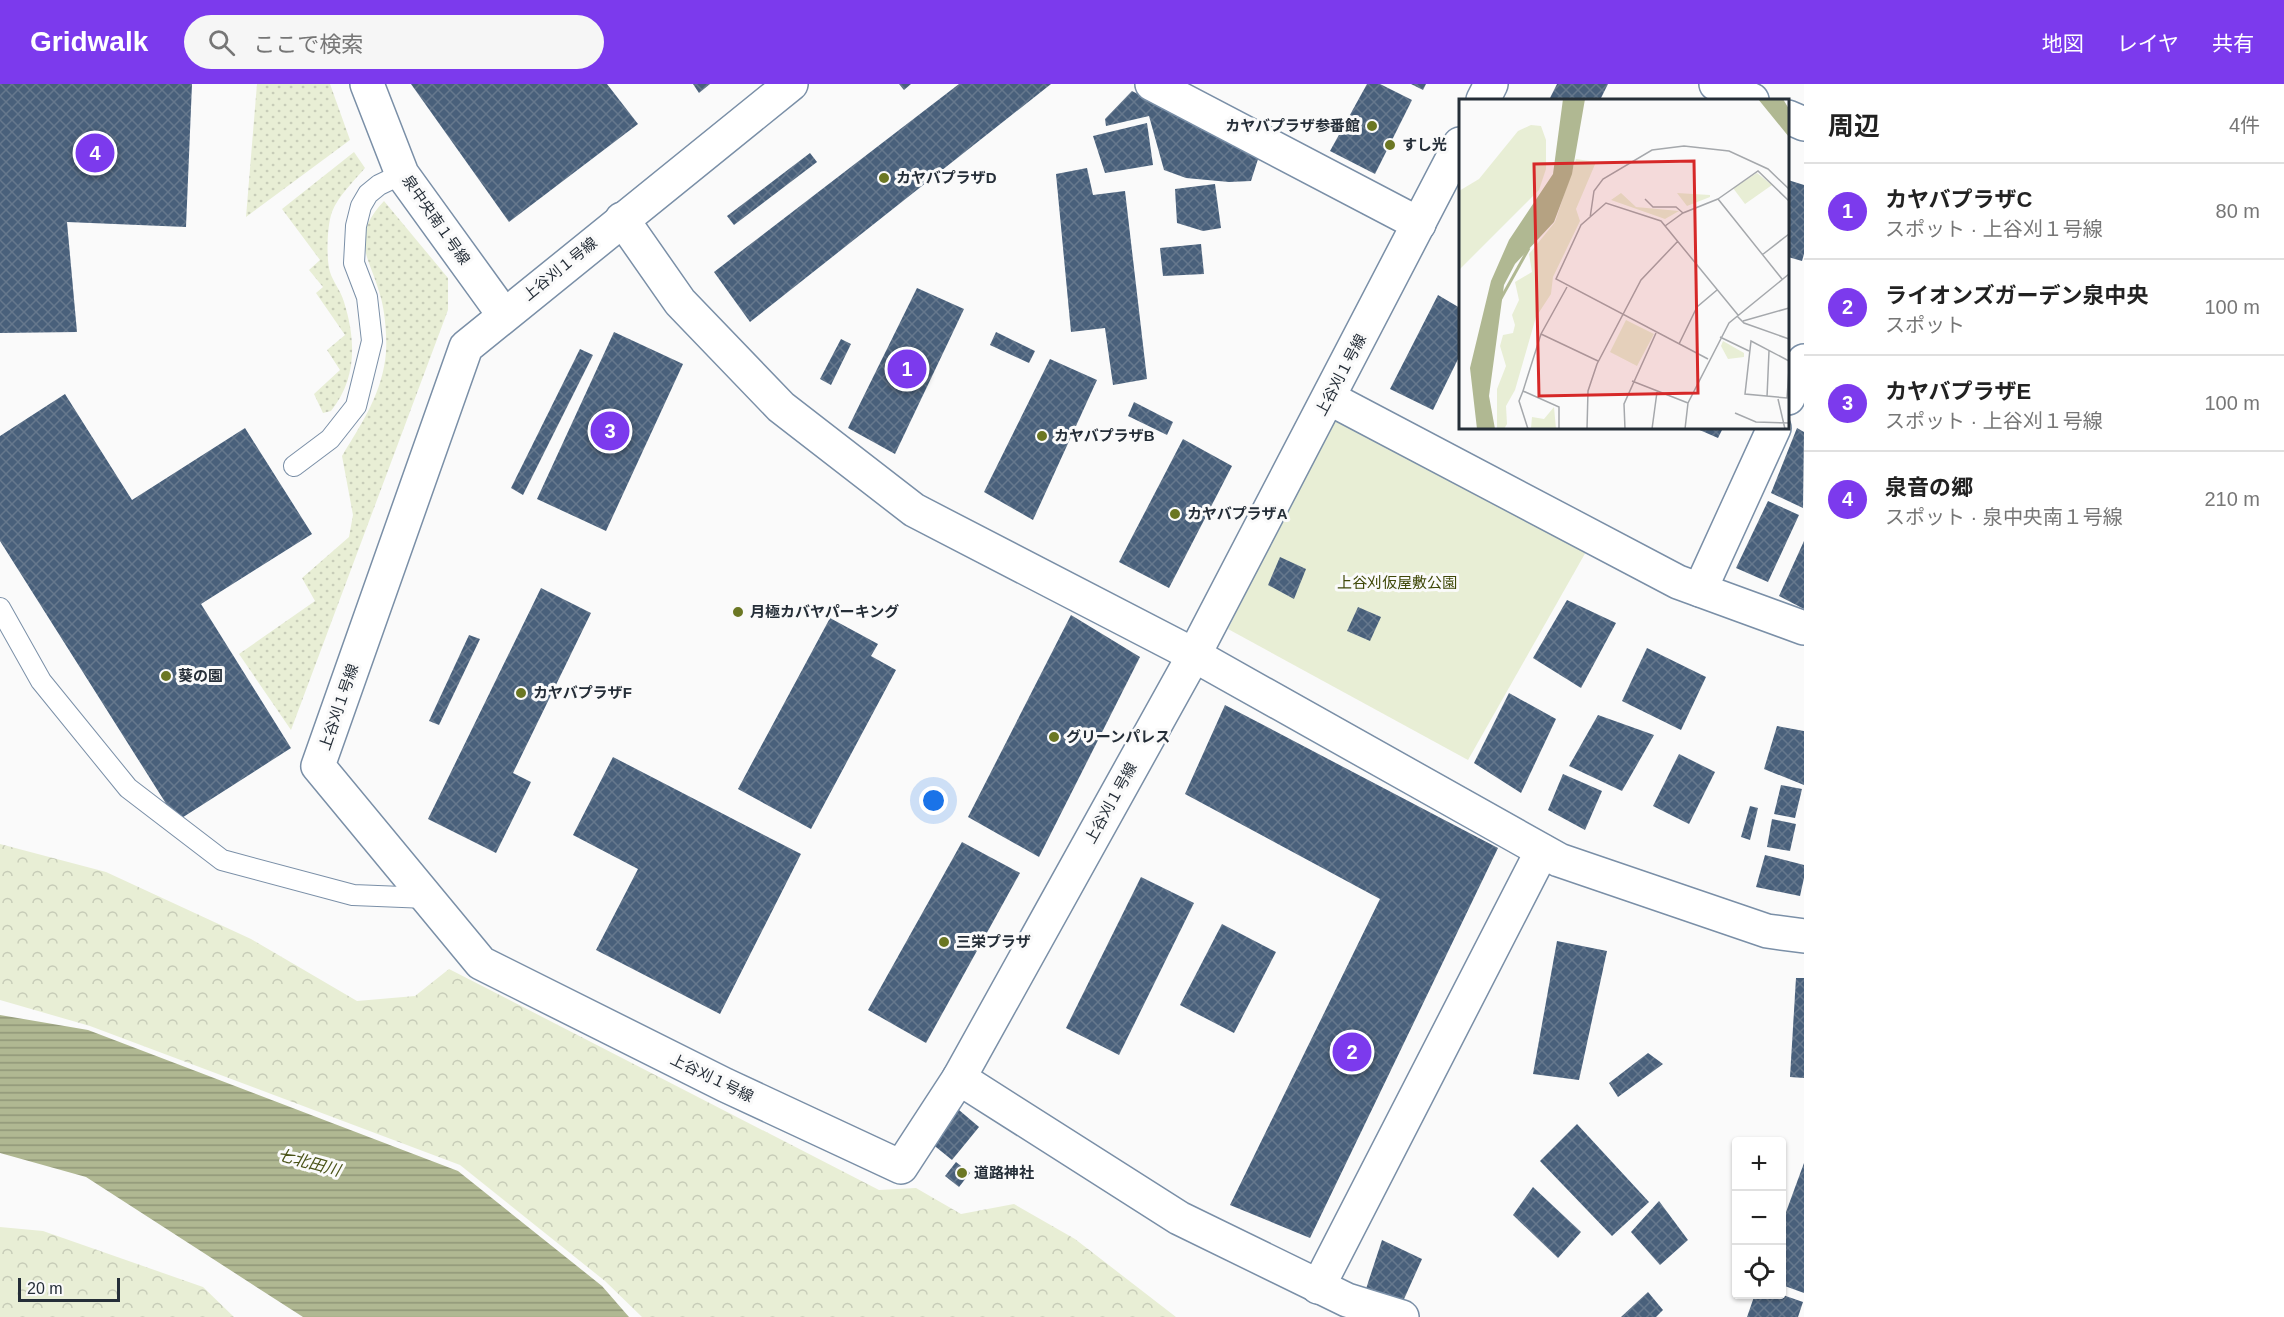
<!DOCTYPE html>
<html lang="ja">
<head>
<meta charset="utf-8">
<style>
	:root { --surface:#fff; --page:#f6f6f6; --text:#222; --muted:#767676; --line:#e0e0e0; --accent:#7c3aed }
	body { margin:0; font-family:Arial,"Noto Sans JP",sans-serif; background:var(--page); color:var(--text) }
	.controls { position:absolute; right:18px; bottom:18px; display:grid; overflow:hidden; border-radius:6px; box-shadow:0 2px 4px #0004 }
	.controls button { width:54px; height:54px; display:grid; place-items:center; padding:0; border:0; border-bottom:2px solid var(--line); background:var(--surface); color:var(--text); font:30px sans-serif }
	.scale { position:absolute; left:18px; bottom:15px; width:102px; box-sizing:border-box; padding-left:6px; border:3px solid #252e38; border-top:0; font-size:16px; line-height:21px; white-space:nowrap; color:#252e38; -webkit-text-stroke:4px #fafafa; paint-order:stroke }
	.you { position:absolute; left:934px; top:717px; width:21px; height:21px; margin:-15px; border:4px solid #fff; border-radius:50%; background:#1a73e8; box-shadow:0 0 0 9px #1a73e833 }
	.badge { display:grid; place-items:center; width:39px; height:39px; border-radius:50%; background:var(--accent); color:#fff; font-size:20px; font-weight:700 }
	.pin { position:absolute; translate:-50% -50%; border:3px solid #fff; box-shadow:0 2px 6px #0006 }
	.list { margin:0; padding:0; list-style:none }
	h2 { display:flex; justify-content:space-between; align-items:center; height:78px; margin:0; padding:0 24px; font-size:26px }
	h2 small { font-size:20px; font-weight:400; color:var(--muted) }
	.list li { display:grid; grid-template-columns:39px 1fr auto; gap:18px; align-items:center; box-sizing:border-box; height:96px; padding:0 24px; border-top:2px solid var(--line) }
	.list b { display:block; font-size:22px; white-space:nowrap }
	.list p { margin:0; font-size:20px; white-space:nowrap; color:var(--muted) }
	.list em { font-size:20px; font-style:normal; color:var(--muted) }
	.icon { flex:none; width:33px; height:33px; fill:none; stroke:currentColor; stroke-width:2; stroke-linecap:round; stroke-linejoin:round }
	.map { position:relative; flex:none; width:1804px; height:1233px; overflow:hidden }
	header { display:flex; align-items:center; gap:36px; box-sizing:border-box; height:84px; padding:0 30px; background:var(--accent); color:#fff }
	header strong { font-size:28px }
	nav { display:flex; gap:33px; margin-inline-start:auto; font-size:21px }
	.search { width:420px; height:54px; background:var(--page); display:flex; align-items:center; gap:15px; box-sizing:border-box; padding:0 21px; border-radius:33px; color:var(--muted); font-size:22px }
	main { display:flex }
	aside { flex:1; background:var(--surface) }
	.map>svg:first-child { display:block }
	.green { fill:#e8eed5 }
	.forest { fill:url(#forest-crowns) }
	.garden { fill:url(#garden-dots) }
	.water { fill:url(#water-rules) }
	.building { fill:url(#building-cross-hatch) }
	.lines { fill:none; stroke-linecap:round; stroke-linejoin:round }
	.lane-casing { stroke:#7a8fa7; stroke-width:22 }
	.street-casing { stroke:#7a8fa7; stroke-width:36 }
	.secondary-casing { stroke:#7a8fa7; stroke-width:36 }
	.lane { stroke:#fff; stroke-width:20 }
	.street { stroke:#fff; stroke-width:33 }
	.secondary { stroke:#fff; stroke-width:33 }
	.poi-dot { fill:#6b7723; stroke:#fafafa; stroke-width:2 }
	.labels { text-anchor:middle; stroke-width:6; stroke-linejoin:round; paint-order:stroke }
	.poi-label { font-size:15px; font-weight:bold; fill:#252e38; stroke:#fafafa; text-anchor:start }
	.street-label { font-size:15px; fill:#252e38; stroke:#fafafa }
	.park-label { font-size:15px; fill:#3e4707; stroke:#fafafa }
	.water-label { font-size:16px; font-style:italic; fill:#4a5318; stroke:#fafafa }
	.inset-river { fill:none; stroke:#b0b892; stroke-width:3 }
	.inset-road { fill:none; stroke:#a5a8ac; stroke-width:1.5 }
	.view { fill:#d62828; fill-opacity:0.15; stroke:#d62828; stroke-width:3 }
	.inset-edge { fill:none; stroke:#252e38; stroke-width:3 }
</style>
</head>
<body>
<header>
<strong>Gridwalk</strong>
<div class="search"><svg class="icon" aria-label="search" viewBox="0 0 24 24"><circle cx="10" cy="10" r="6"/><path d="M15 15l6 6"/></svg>ここで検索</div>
<nav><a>地図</a><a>レイヤ</a><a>共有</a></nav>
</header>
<main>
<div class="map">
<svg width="1804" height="1233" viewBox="0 0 1804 1233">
	<defs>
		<pattern id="forest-crowns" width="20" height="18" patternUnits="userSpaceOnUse" patternTransform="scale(1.5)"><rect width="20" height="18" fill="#e8eed5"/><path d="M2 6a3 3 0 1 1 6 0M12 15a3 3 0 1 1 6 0" fill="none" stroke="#c7ccb8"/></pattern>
		<pattern id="garden-dots" width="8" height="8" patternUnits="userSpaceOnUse" patternTransform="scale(1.5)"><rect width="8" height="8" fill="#e8eed5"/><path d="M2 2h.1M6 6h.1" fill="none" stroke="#c7ccb8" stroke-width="1.8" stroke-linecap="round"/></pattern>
		<pattern id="water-rules" width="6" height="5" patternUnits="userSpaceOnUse" patternTransform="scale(1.5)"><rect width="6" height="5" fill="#b0b892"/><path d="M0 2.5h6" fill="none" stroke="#8f9678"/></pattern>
		<pattern id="building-cross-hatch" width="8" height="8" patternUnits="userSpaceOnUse" patternTransform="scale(1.5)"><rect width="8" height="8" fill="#49607b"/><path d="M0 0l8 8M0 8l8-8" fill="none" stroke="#66788d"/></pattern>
	</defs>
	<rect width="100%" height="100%" fill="#fafafa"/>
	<polygon class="green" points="1334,332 1587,466 1468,676 1228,545"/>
	<g class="forest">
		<polygon points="0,760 106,788 251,855 357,917 415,912 449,885 879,1106 916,1104 961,1130 1014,1120 1075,1155 1176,1233 642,1233 605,1197 460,1081 90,942 0,916"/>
		<polygon points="0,1143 43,1147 203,1203 234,1233 0,1233"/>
	</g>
	<g class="garden">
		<polygon points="257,0 330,0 350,56 246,133"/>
		<path d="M 354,68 L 365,84 C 354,97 338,112 332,128 C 327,141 326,175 330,188 C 333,198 341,207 344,218 C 356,256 357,295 331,327 L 323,329 L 314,310 L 340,286 L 327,266 L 345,251 L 316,209 L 323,203 L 309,186 L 320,176 L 282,125 Z"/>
		<path d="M 384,117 L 448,194 L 448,226 L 291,646 L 239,570 L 315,517 L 302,494 L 349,453 L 353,431 L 342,372 C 362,339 383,308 386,268 C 387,252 385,229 381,214 C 370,172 348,156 384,117 Z"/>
	</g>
	<polygon class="water" points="0,931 88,946 458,1087 602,1202 629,1233 303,1233 86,1093 0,1069"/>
	<g class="building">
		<polygon points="0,0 192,0 186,143 67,138 77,248 0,249"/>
		<polygon points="411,0 607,0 638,40 509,138"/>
		<polygon points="693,0 710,0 699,9"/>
		<polygon points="899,0 911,0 904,6"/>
		<polygon points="959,0 1051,0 750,238 714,188"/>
		<polygon points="1367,0 1380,0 1412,16 1375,90 1330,67"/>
		<polygon points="1411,0 1426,0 1423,6"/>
		<polygon points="1557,0 1608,0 1600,16 1549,16"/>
		<polygon points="1132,7 1259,72 1251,97 1229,98 1186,94 1164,86 1149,32 1106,42 1105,35"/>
		<polygon points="1147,39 1153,81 1105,89 1093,52"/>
		<polygon points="810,69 817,78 734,141 727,132"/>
		<polygon points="1087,84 1093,111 1125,107 1147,295 1113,301 1105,244 1071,248 1056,90"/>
		<polygon points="1788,96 1804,101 1804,170 1802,177 1788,173"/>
		<polygon points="1215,100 1221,144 1203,147 1177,139 1175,105"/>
		<polygon points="1201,160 1204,190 1163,192 1160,164"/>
		<polygon points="917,204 964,225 895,370 848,344"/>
		<polygon points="1438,211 1460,224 1460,271 1433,326 1390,305"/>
		<polygon points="614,248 683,280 606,447 537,415"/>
		<polygon points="996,248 1035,267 1029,279 990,261"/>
		<polygon points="841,255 851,260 831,301 820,295"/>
		<polygon points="580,265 593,271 523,411 511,404"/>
		<polygon points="1050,275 1097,296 1033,436 984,408"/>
		<polygon points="65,310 132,416 245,344 312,450 201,520 291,664 177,737 0,457 0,352"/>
		<polygon points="1134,318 1173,338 1167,351 1128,332"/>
		<polygon points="1695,344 1723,344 1718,354"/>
		<polygon points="1797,344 1804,348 1803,424 1771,409"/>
		<polygon points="1183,355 1232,382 1169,504 1119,478"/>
		<polygon points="1768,417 1799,431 1768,498 1736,484"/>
		<polygon points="1804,457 1804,525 1779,512"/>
		<polygon points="1280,473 1306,485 1294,515 1268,501"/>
		<polygon points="541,504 591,529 513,689 531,698 496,769 428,735"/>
		<polygon points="1567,516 1616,539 1581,604 1533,574"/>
		<polygon points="1358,523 1381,533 1370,557 1347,547"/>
		<polygon points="1071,531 1140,573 1039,773 968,733"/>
		<polygon points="830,534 878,560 871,572 896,586 811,745 738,705"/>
		<polygon points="469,551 480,555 439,641 429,637"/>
		<polygon points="1647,564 1706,593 1681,646 1622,617"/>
		<polygon points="1509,609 1556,635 1521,709 1474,679"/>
		<polygon points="1225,621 1498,764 1310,1154 1230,1121 1380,815 1185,710"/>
		<polygon points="1598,631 1654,651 1622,707 1569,682"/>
		<polygon points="1777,642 1804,647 1804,701 1764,685"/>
		<polygon points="1679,670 1715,688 1689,740 1653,722"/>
		<polygon points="613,673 801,770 720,930 596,866 638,785 573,751"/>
		<polygon points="1563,690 1602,707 1585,746 1548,726"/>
		<polygon points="1781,701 1802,705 1795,734 1774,730"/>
		<polygon points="1750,722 1758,724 1750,756 1741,753"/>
		<polygon points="1772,735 1796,740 1790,767 1767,763"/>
		<polygon points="962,758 1020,789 926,959 868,926"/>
		<polygon points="1765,771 1804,781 1804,794 1800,812 1756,803"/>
		<polygon points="1141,793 1194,819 1119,971 1066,944"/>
		<polygon points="1222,840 1276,868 1234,949 1180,921"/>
		<polygon points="1557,857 1607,867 1579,996 1533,990"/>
		<polygon points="1796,894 1804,894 1804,994 1790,993"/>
		<polygon points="1648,969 1663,980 1618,1013 1609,999"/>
		<polygon points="959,1026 979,1043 952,1076 931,1059"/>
		<polygon points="1577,1040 1649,1118 1612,1152 1540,1077"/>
		<polygon points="956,1078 970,1089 959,1103 945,1092"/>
		<polygon points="1804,1079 1804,1209 1782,1201 1782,1139"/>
		<polygon points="1533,1103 1581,1148 1558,1174 1513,1131"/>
		<polygon points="1659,1117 1688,1156 1660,1181 1631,1148"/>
		<polygon points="1382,1156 1422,1175 1400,1224 1364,1211"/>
		<polygon points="1648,1208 1663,1226 1656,1233 1621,1233"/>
		<polygon points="1755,1210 1780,1210 1803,1218 1798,1233 1747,1233"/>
	</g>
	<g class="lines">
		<defs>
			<g id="lane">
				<polyline points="294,382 330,355 356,322 372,257 367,213 354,179 356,142 361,122 368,110 379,101 402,90"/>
				<polyline points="0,524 41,597 128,704 222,776 353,811 427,814"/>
			</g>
			<g id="street">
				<polyline points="367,0 402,90 504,231"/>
				<polyline points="791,0 466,263 318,682 481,879 725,1001 901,1083 959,994 1194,571 1460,60"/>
				<polyline points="1152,0 1419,140"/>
				<polyline points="1483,16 1491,0"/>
				<polyline points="622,135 680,218 781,323 914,426 1194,571 1559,776 1767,847 1804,852"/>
				<polyline points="1329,314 1678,498 1804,544"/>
				<polyline points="1788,314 1804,277"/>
				<polyline points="1700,506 1774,344"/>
				<polyline points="959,994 1179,1134 1347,1216 1402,1233"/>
				<polyline points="1318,1203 1542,767"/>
			</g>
			<g id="secondary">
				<polyline points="1716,0 1752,16"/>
				<polyline points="1788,33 1804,40"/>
			</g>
		</defs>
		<use href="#lane" class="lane-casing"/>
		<use href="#street" class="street-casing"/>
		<use href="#secondary" class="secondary-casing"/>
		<use href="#lane" class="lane"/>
		<use href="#street" class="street"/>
		<use href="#secondary" class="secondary"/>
	</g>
	<g class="poi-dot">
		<circle cx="1372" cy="42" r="6"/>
		<circle cx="1390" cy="61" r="6"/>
		<circle cx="884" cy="94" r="6"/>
		<circle cx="1042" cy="352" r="6"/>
		<circle cx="1175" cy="430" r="6"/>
		<circle cx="738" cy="528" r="6"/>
		<circle cx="166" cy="592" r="6"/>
		<circle cx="521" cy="609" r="6"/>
		<circle cx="1054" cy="653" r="6"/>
		<circle cx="944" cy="858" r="6"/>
		<circle cx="962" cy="1089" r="6"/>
	</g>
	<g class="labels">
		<g class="poi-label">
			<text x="1360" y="47" text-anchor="end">カヤバプラザ参番館</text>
			<text x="1402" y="66">すし光</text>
			<text x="896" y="99">カヤバプラザD</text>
			<text x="1054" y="357">カヤバプラザB</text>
			<text x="1187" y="435">カヤバプラザA</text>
			<text x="750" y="533">月極カバヤパーキング</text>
			<text x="178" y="597">葵の園</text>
			<text x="533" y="614">カヤバプラザF</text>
			<text x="1066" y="658">グリーンパレス</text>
			<text x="956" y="863">三栄プラザ</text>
			<text x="974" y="1094">道路神社</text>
		</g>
		<g class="street-label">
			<text transform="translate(436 136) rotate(55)" y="5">泉中央南１号線</text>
			<text transform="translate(560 185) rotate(-39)" y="5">上谷刈１号線</text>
			<text transform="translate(1341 291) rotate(-62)" y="5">上谷刈１号線</text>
			<text transform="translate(339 623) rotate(-71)" y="5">上谷刈１号線</text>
			<text transform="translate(1111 719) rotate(-61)" y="5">上谷刈１号線</text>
			<text transform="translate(712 994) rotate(26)" y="5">上谷刈１号線</text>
		</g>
		<g class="park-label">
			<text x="1397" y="504">上谷刈仮屋敷公園</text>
		</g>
		<g class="water-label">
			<text transform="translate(309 1078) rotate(15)" y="6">七北田川</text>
		</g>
	</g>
	<g transform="translate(1459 15)">
		<rect width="330" height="330" fill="#fafafa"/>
		<path d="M 298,74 L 313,86 L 286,105 L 274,89 ZM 167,221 L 195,235 L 178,267 L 151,253 ZM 264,242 L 285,254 L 285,258 L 269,260 L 262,247 Z" fill="#e8eed5"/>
		<path d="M 72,26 L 82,27 L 87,41 L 87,70 L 80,91 L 0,171 L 0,92 L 20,80 L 59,32 ZM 117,60 L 137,63 L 117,110 L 121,122 L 94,178 L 92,195 L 77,218 L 56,291 L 47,307 L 48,325 L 45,330 L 38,330 L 38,290 L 47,267 L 41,247 L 44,236 L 54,234 L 56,226 L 53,216 L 60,201 L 56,183 L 73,173 L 70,155 L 96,123 ZM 95,308 L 97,330 L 72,329 L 73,318 L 85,320 Z" fill="#e8eed5"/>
		<path d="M 162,94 L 177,108 L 220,112 L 206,120 L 152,101 ZM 218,94 L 251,96 L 251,98 L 228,107 Z" fill="#e8eed5"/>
		<path d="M 104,0 L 126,0 L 113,75 L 95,123 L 56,165 L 45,186 L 30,297 L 36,330 L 18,330 L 11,269 L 32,182 L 50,141 L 94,75 ZM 299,0 L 324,0 L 330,10 L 330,38 Z" fill="#b0b892"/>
		<path class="inset-river" d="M 40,203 L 70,149"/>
		<path class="inset-road" d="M 186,100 L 194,108 L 217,108 L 224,114M 259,100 L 299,72 L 330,102M 131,119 L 135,92 L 144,80 L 193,51 L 225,47 L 270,52 L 309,70 L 330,90M 206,127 L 224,114 L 259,100 L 323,180M 303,156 L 330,135M 278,217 L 285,224 L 330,240M 284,222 L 330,209M 82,235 L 139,262M 261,238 L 290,252M 220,245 L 238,208 L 258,191M 249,260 L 97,180 L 122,126 L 147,104 L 202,122 L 279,216M 330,262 L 292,242 L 286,295 L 328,299 L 330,270M 173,282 L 229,304M 64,292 L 60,302 L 69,330M 308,298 L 310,252M 319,300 L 326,330M 276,314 L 297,323 L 330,324M 100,330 L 100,308 L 64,292 L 82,235 L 108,188M 128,330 L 129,292 L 138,265 L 182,181 L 219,142M 166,330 L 165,305 L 197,234M 193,330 L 198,293M 226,330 L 229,304 L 270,224 L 330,175"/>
		<path class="view" d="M 235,62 L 239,294 L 80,297 L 75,65 Z"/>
		<rect width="330" height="330" class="inset-edge"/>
	</g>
</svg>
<div class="controls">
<button>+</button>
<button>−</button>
<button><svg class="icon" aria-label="locate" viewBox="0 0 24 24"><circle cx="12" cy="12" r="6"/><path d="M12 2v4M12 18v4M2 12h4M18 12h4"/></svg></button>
</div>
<div class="scale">20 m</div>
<div class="you"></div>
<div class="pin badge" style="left:907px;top:285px">1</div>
<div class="pin badge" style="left:1352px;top:968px">2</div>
<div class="pin badge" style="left:610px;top:347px">3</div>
<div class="pin badge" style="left:95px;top:69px">4</div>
</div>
<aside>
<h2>周辺<small>4件</small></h2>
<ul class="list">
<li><span class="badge">1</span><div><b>カヤバプラザC</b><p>スポット · 上谷刈１号線</p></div><em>80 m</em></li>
<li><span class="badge">2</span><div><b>ライオンズガーデン泉中央</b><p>スポット</p></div><em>100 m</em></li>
<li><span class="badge">3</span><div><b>カヤバプラザE</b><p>スポット · 上谷刈１号線</p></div><em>100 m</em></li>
<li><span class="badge">4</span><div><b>泉音の郷</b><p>スポット · 泉中央南１号線</p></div><em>210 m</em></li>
</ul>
</aside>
</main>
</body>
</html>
